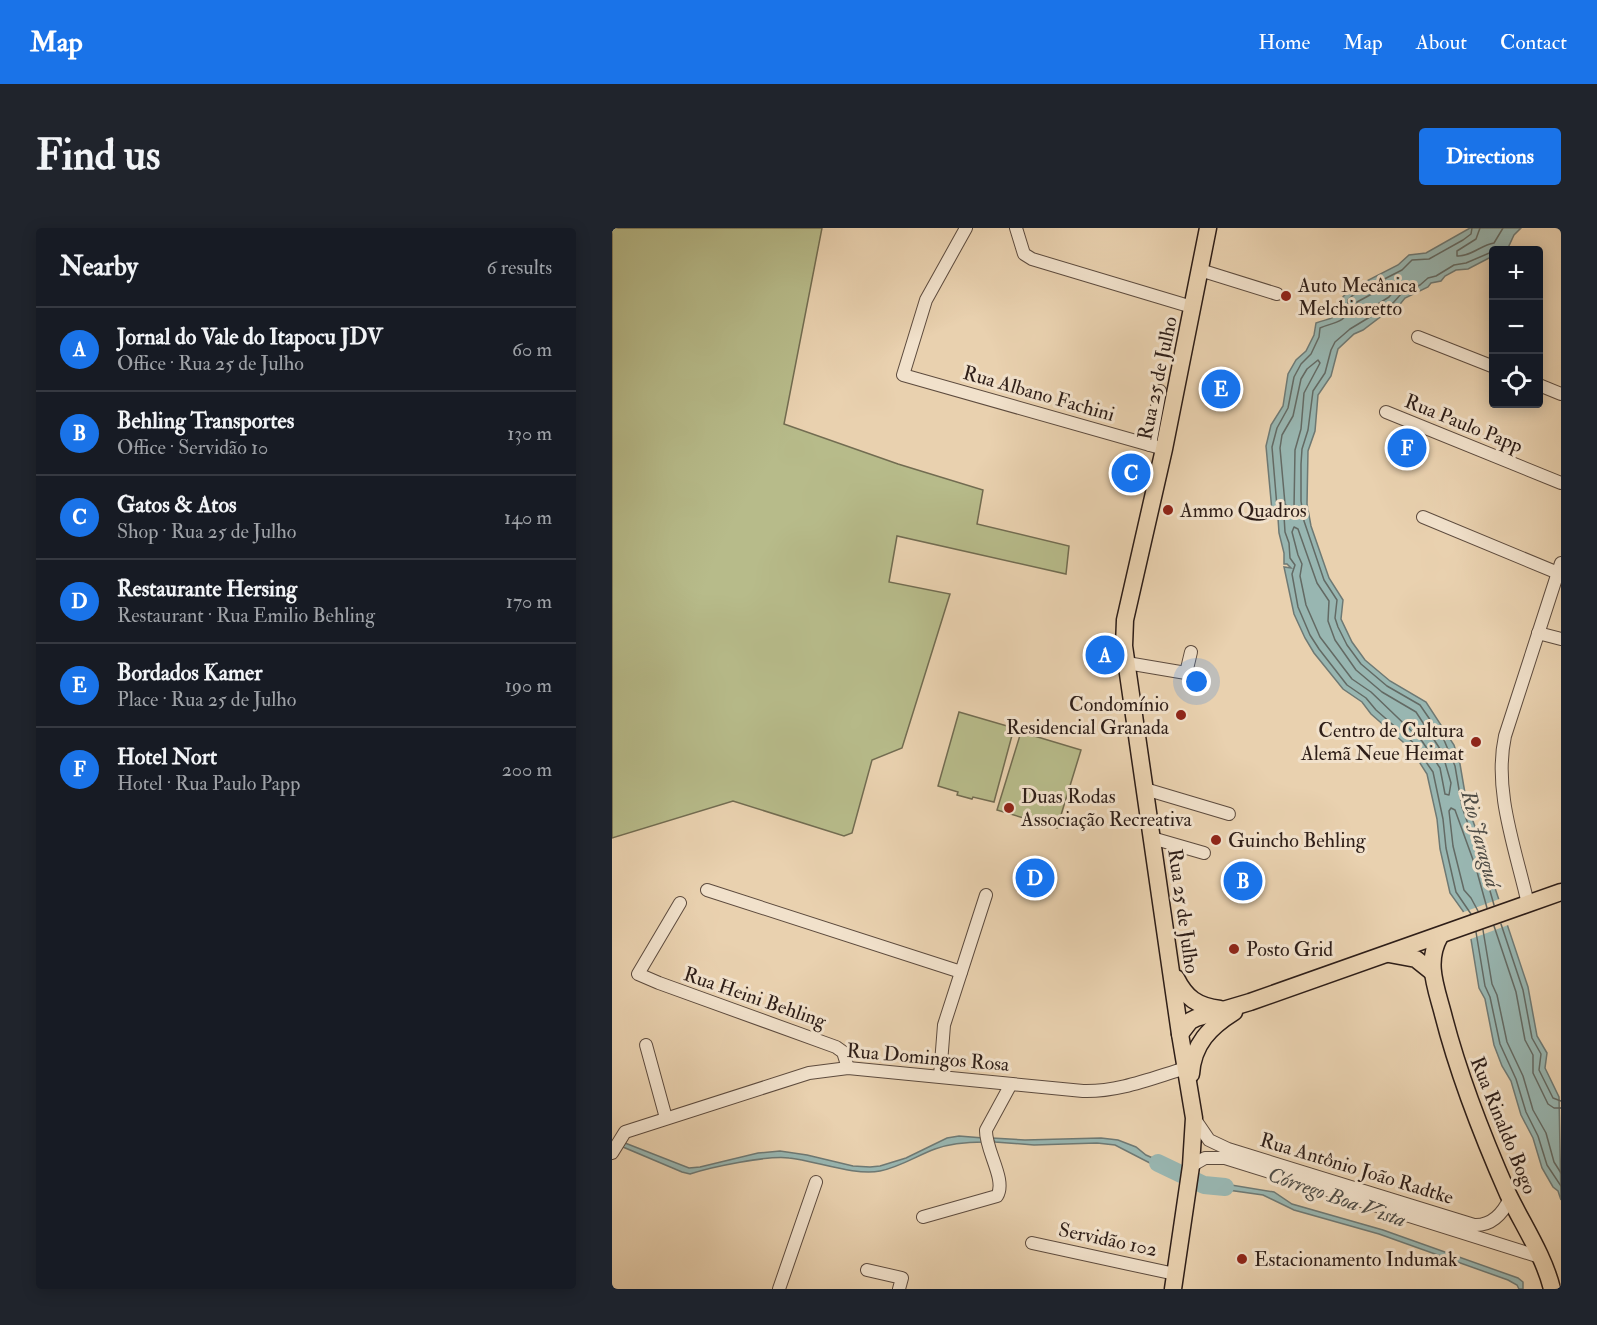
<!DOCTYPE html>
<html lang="en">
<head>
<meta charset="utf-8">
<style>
	:root { --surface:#171b24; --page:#20242c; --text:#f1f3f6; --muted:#9ea1a6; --line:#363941; --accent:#1a73e8 }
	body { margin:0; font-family:"IM FELL Double Pica",serif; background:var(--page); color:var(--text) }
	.controls { position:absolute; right:18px; top:18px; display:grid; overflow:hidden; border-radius:6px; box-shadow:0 3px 15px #0003 }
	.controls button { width:54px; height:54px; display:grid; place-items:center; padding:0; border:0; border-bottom:2px solid var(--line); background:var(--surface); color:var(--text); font:30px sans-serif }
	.you { position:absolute; left:585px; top:454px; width:21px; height:21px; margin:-15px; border:4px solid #fff; border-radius:50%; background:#1a73e8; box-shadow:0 0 0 9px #1a73e833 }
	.badge { display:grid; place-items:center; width:39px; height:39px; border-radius:50%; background:var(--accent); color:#fff; font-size:20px; font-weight:700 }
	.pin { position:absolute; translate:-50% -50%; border:3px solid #fff; box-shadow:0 2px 6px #0006 }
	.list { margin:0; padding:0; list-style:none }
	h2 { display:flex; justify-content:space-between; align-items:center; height:78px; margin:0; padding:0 24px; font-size:26px }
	h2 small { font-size:20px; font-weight:400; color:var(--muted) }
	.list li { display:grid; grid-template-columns:39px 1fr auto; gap:18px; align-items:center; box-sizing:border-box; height:84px; padding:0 24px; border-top:2px solid var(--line) }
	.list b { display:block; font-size:22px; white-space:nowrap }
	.list p { margin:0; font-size:20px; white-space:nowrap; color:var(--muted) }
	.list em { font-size:20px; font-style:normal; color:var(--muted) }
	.icon { flex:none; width:33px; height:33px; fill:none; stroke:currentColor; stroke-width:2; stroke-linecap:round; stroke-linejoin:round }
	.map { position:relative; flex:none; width:949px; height:1061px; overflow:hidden; border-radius:6px }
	header { display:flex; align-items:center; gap:36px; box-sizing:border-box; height:84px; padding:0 30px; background:var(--accent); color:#fff }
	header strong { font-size:28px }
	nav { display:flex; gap:33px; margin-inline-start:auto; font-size:21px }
	.intro { display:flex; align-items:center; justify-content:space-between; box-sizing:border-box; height:144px; padding:0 36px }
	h1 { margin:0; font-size:42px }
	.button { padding:15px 27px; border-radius:6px; background:var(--accent); color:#fff; font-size:21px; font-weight:700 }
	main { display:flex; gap:36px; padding:0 36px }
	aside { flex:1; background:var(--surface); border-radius:6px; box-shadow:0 3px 15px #0003 }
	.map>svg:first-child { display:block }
	.green { fill:#b7bb8a; stroke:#726c51; stroke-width:1.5 }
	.water { fill:#98b6b1; stroke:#6e7974; stroke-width:1.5 }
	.pier { fill:#e9d1af }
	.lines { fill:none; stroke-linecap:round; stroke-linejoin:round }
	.shore { stroke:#636a64; stroke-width:1.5 }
	.river { stroke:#98b6b1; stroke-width:18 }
	.minor-casing { stroke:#5d4b3e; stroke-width:14 }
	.major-casing { stroke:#2e1e18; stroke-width:19 }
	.minor { stroke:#f1e1cb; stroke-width:12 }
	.major { stroke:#e9d1af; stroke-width:16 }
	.poi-dot { fill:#8f2418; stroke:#f1e1cb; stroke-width:2 }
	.labels { text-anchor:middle; stroke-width:6; stroke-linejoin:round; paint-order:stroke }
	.poi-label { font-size:20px; fill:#2e1e18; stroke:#f1e1cb; text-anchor:start }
	.street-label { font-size:20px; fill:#2e1e18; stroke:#f1e1cb }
	.water-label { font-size:21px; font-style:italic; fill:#4e4c46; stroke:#f1e1cb }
</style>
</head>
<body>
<header>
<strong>Map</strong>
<nav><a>Home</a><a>Map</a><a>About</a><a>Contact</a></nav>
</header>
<div class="intro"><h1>Find us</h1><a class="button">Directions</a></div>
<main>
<aside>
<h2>Nearby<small>6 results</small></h2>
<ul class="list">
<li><span class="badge">A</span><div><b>Jornal do Vale do Itapocu JDV</b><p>Office · Rua 25 de Julho</p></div><em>60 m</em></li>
<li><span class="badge">B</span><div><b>Behling Transportes</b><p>Office · Servidão 10</p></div><em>130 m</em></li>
<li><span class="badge">C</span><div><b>Gatos &amp; Atos</b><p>Shop · Rua 25 de Julho</p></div><em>140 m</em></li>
<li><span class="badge">D</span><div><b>Restaurante Hersing</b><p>Restaurant · Rua Emilio Behling</p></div><em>170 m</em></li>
<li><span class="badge">E</span><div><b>Bordados Kamer</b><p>Place · Rua 25 de Julho</p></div><em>190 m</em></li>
<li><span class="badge">F</span><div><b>Hotel Nort</b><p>Hotel · Rua Paulo Papp</p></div><em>200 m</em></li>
</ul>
</aside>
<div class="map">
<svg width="949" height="1061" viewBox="0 0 949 1061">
	<rect width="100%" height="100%" fill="#e9d1af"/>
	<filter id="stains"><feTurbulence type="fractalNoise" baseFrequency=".00333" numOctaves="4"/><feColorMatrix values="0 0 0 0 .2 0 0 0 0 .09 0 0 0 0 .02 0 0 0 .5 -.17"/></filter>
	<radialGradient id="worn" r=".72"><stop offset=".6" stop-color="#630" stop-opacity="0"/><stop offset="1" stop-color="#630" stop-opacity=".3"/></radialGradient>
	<g class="green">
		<polygon points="0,0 210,0 172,196 286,236 371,262 365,296 457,318 454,346 285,308 277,354 338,366 290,520 260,532 240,605 232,608 121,573 0,610"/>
		<polygon points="347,484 402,500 382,574 361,569 360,571 345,567 346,564 326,558"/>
		<polygon points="409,504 469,522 445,600 385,582"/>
	</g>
	<g class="water">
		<path d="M 858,0 L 909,0 L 902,7 L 895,22 L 882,22 L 881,28 L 856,41 L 844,42 L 833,48 L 829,53 L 819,55 L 816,59 L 793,70 L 785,80 L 775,84 L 751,102 L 742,106 L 726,121 L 719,148 L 706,167 L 703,203 L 696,223 L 695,276 L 699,298 L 717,350 L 731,372 L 729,391 L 740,414 L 753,432 L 778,453 L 814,474 L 842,517 L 848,536 L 855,577 L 877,636 L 879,648 L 916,759 L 925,808 L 935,825 L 933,840 L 947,869 L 949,972 L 946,963 L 941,959 L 930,940 L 921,910 L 909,887 L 899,853 L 890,838 L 882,817 L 873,771 L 867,760 L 857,699 L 851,683 L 838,665 L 828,621 L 825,591 L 815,546 L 806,532 L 799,526 L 802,523 L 799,521 L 759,486 L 750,474 L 731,461 L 702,425 L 693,410 L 682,386 L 672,339 L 679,340 L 675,336 L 672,336 L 672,325 L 667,305 L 666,290 L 660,283 L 654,218 L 659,197 L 671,178 L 676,146 L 684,132 L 694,123 L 702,107 L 704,95 C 720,89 730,92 730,70 L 737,62 L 786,37 L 797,27 L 814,25 Z"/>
		<path d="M 347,908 L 371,910 L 372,914 C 355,914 339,915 323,921 C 304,928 288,939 268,943 C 243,948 204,933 177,930 C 157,927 99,939 78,946 L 70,944 L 11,919 L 13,915 L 77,940 L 88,939 L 146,925 L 168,923 L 195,927 L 241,938 L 258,939 L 268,938 L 294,930 L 335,910 Z"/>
		<polygon points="380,910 413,912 489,910 506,912 524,919 534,927 568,942 567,950 503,917 485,915 422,917 383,914"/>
		<polygon points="589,952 662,964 680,976 771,1002 906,1050 911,1054 911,1061 907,1061 905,1057 896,1052 767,1006 682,982 651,967 588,958"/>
	</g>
	<polygon class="pier" points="890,670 899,696 856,712 849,685"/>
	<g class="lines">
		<g class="shore">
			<path d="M 868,0 L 864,11 L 845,23 L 845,28 C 858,29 869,17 882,15 L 891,0"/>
			<polyline points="882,23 854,35 842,37 824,48 816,50 808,57 790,65 781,75 738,101 723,114 719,122 713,145 701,163 696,202 690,221 689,236 689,273 692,293 712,352 725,372 723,390 726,399 735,417 749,436 775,458 808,477 832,512 843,538 850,579 871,638 882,677"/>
			<polygon points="784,53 787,57 777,69 747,88 743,87 745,74"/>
			<polygon points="706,132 708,135 692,165 689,201 683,222 682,280 679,283 673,276 668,220 670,207 681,188 689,151 695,141"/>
			<polygon points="682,299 686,301 705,355 717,373 716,393 723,412 744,442 770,464 804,484 830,524 839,555 837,567 833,566 828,540 810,513 759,464 740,451 708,409 694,377 688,348 690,336 686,327 680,304"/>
			<polyline points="866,683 859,670 852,662 841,618 837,583 839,580 843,582 864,640 875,680"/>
			<path d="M 859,686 L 844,664 L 834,620 L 831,591 L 821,544 L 807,524 L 804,517 L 764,482 L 754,470 L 735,457 L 707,421 L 698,407 L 686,379 L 680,346 L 683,337 L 678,330 L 677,315 L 673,304 L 672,288 L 665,279 L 660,219 L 665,200 L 676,180 L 682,149 L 689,136 L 699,126 L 707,109 L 708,100 C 726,92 736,97 736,72 L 741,67 L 790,42 L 800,32 L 817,31 L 851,12 L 859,6 L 860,0"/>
			<polyline points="889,696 911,762 920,810 929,826 927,842 941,870 949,873"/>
			<polyline points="882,698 904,764 913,812 921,827 921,845 936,876 942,880 949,880"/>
			<polyline points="871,702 880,756 885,767 895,814 911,848 921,882 934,905 942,934 949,945"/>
			<polyline points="864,704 873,758 878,769 888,816 904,851 914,884 926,908 935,937 949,958"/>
		</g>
		<polyline class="river" points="546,935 592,957 613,959"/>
		<defs>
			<g id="minor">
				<polyline points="354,0 314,72 291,147 552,221"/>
				<polyline points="404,0 412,26 420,31 580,79"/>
				<polyline points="588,42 665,66"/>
				<polyline points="806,109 882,139"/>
				<polyline points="927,157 949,166"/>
				<polyline points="774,184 949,255"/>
				<polyline points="538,217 548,163"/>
				<polyline points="811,289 946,345"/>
				<polyline points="926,405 949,411"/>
				<polyline points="515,435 574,445 579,424"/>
				<polyline points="533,561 617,586"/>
				<polyline points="540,610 592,625"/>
				<polyline points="95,662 349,744"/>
				<polyline points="68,675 26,746 47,755 224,819 231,824 236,840"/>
				<path d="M 916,676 C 904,622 881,563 893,508 L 949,335"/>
				<polyline points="34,817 54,890"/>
				<polyline points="328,848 332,797 374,667"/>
				<path d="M 582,890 L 597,912 L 616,921 L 862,997 C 880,998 891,985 898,970"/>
				<path d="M 0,925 L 13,904 L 197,845 L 236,840 L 471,863 C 507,864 540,850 574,840"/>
				<polyline points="579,938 593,930 613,930 928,1029"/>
				<path d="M 311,989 L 385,968 C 395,952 373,922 374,902 L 399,856"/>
				<polyline points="420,1015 563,1046"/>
				<polyline points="255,1042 290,1050 287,1061"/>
				<polyline points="167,1061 204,954"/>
			</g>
			<g id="major">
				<path d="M 828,708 C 813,734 824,759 831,786 C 847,849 870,907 896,966 C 911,997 932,1028 940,1061"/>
				<polyline points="777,726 804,731 819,743"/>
				<path d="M 564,750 C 574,770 585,778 608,781"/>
				<polyline points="568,806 578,793 584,790 638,774 949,664"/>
				<path d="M 579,846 C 581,816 598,799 622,784"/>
				<polyline points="561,1061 579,938 582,890 568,806 512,418 513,392 552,221 596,0"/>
			</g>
		</defs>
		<use href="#minor" class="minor-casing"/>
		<use href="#major" class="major-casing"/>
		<use href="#minor" class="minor"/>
		<use href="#major" class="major"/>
	</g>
	<g class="poi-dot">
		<circle cx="674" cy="68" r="6"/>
		<circle cx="556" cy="282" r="6"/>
		<circle cx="569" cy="487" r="6"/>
		<circle cx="864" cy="514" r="6"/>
		<circle cx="397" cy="580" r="6"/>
		<circle cx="604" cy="612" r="6"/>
		<circle cx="622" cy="721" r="6"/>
		<circle cx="630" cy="1031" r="6"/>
	</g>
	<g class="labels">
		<g class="poi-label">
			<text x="686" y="64">Auto Mecânica<tspan x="686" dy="23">Melchioretto</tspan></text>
			<text x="568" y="289">Ammo Quadros</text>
			<text x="557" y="483" text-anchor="end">Condomínio<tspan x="557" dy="23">Residencial Granada</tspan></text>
			<text x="852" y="509" text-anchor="end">Centro de Cultura<tspan x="852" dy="23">Alemã Neue Heimat</tspan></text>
			<text x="409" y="575">Duas Rodas<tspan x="409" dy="23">Associação Recreativa</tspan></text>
			<text x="616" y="619">Guincho Behling</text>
			<text x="634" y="728">Posto Grid</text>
			<text x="642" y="1038">Estacionamento Indumak</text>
		</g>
		<g class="street-label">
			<text transform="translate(545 150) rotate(-78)" y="7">Rua 25 de Julho</text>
			<text transform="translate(427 165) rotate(16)" y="7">Rua Albano Fachini</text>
			<text transform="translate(852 195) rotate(22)" y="7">Rua Paulo Papp</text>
			<text transform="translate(572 683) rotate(82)" y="7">Rua 25 de Julho</text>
			<text transform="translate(143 769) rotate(19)" y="7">Rua Heini Behling</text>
			<text transform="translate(316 829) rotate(5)" y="7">Rua Domingos Rosa</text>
			<text transform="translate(892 897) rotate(68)" y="7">Rua Rinaldo Bogo</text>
			<text transform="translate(745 940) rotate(17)" y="7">Rua Antônio João Radtke</text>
			<text transform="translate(496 1011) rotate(12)" y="7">Servidão 102</text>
		</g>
		<g class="water-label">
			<text transform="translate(869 611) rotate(75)" y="7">Rio Jaraguá</text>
			<text transform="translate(725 969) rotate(19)" y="7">Córrego Boa Vista</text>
		</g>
	</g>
	<rect width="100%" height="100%" filter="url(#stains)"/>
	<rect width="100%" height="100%" fill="url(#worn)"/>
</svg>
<div class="controls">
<button>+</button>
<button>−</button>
<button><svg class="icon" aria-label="locate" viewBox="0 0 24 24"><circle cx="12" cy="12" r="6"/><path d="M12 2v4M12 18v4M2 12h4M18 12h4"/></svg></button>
</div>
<div class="you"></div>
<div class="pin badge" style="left:493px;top:427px">A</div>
<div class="pin badge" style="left:631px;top:653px">B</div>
<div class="pin badge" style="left:519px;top:245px">C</div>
<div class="pin badge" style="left:423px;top:650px">D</div>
<div class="pin badge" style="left:609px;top:161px">E</div>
<div class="pin badge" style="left:795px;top:220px">F</div>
</div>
</main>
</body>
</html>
